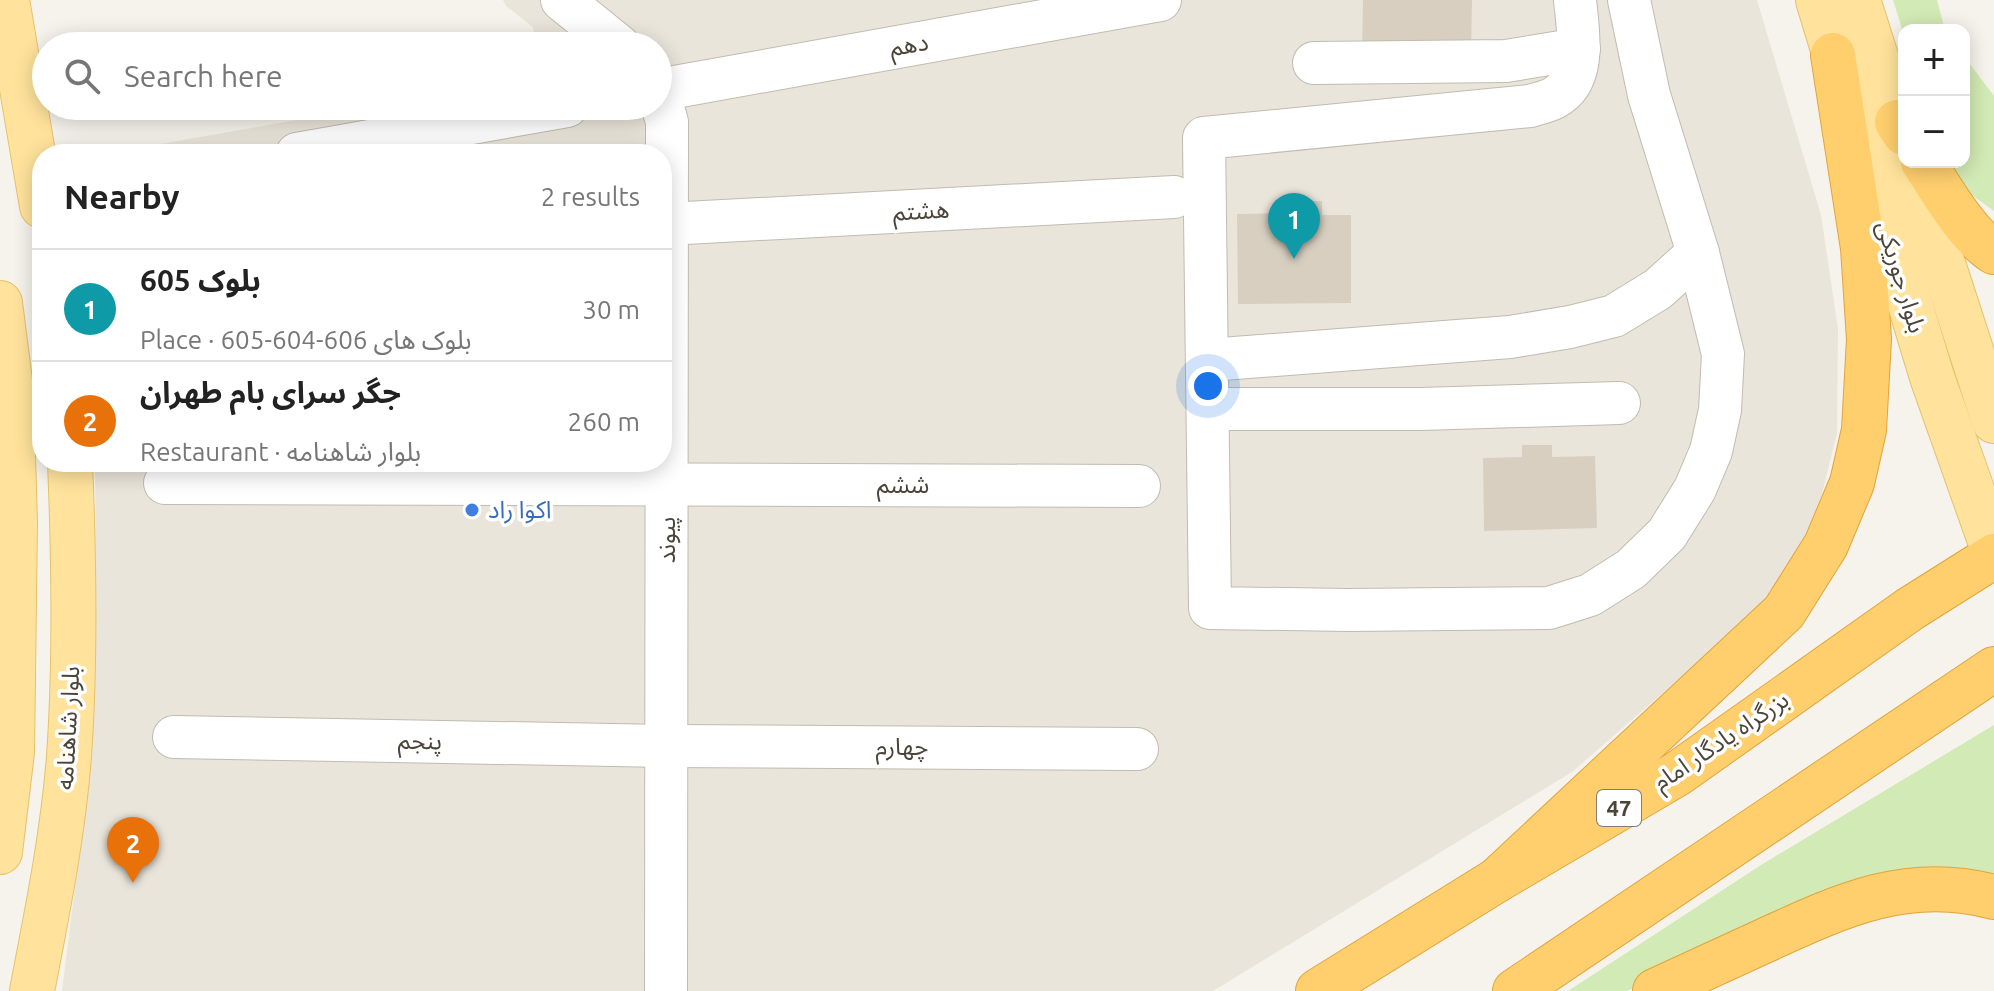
<!DOCTYPE html>
<html lang="en">
<head>
<meta charset="utf-8">
<style>
	:root { --surface:#fff; --page:#f6f6f6; --text:#222; --muted:#767676; --line:#e0e0e0; --accent:#fc3f1d }
	body { margin:0; font-family:Ubuntu,"Noto Sans Arabic",sans-serif; background:var(--page); color:var(--text) }
	.controls { position:absolute; right:24px; top:24px; display:grid; overflow:hidden; border-radius:16px; box-shadow:0 4px 20px #0003 }
	.controls button { width:72px; height:72px; display:grid; place-items:center; padding:0; border:0; border-bottom:2px solid var(--line); background:var(--surface); color:var(--text); font:40px sans-serif }
	.you { position:absolute; left:1208px; top:386px; width:28px; height:28px; margin:-20px; border:6px solid #fff; border-radius:50%; background:#1a73e8; box-shadow:0 0 0 12px #1a73e833 }
	.badge { display:grid; place-items:center; width:52px; height:52px; border-radius:50%; background:var(--accent); color:#fff; font-size:26px; font-weight:700 }
	.pin { position:absolute; translate:-50% -66px; filter:drop-shadow(0 2px 4px #0008) }
	.pin::after { content:''; position:absolute; top:42px; width:28px; height:24px; background:inherit; clip-path:polygon(0 0,100% 0,50% 100%) }
	.list { margin:0; padding:0; list-style:none }
	h2 { display:flex; justify-content:space-between; align-items:center; height:104px; margin:0; padding:0 32px; font-size:34px }
	h2 small { font-size:26px; font-weight:400; color:var(--muted) }
	.list li { display:grid; grid-template-columns:52px 1fr auto; gap:24px; align-items:center; box-sizing:border-box; height:112px; padding:0 32px; border-top:2px solid var(--line) }
	.list b { display:block; font-size:30px; white-space:nowrap }
	.list p { margin:0; font-size:26px; white-space:nowrap; color:var(--muted) }
	.list em { font-size:26px; font-style:normal; color:var(--muted) }
	.icon { flex:none; width:44px; height:44px; fill:none; stroke:currentColor; stroke-width:2; stroke-linecap:round; stroke-linejoin:round }
	.map { position:relative; flex:none; width:1994px; height:991px; overflow:hidden }
	.search { position:absolute; background:var(--surface); box-shadow:0 4px 20px #0003; left:32px; top:32px; width:640px; height:88px; display:flex; align-items:center; gap:20px; box-sizing:border-box; padding:0 28px; border-radius:44px; color:var(--muted); font-size:30px }
	.panel { position:absolute; background:var(--surface); box-shadow:0 4px 20px #0003; left:32px; top:144px; width:640px; height:328px; border-radius:32px }
	.map>svg:first-child { display:block }
	.residential { fill:#eae5da }
	.green { fill:#d2eab5 }
	.building { fill:#d8cfc1 }
	.lines { fill:none; stroke-linecap:round; stroke-linejoin:round }
	.minor-casing { stroke:#c2bbae; stroke-width:44 }
	.major-casing { stroke:#e6c16a; stroke-width:46 }
	.highway-casing { stroke:#e0a43c; stroke-width:46 }
	.minor { stroke:#fff; stroke-width:42 }
	.major { stroke:#ffe39c; stroke-width:44 }
	.highway { stroke:#ffcf6e; stroke-width:44 }
	.shop-dot { fill:#3f7fe0; stroke:#fff; stroke-width:3 }
	.labels { text-anchor:middle; stroke-width:7; stroke-linejoin:round; paint-order:stroke }
	.shield { fill:#fff; stroke:#817c74; stroke-width:2 }
	.shield-label { font-size:22px; font-weight:bold; fill:#4b4439 }
	.street-label { font-size:24px; fill:#4b4439; stroke:#fff }
	.shop-label { font-size:24px; fill:#366cbe; stroke:#fff; text-anchor:start }
</style>
</head>
<body>
<div class="map">
<svg width="1994" height="991" viewBox="0 0 1994 991">
	<rect width="100%" height="100%" fill="#f6f3ec"/>
	<polygon class="residential" points="503,0 1757,0 1821,215 1838,329 1837,433 1819,506 1786,586 1572,772 1213,991 62,991 91,758 96,607 95,462 662,462 662,154 103,154 377,106 658,106 658,46 535,46 533,27 506,6"/>
	<g class="green">
		<polygon points="1893,0 1937,0 1945,30 1904,30 1904,35"/>
		<polygon points="1964,56 1994,96 1994,211 1948,178 1943,162 1964,162"/>
		<polygon points="1994,725 1994,884 1807,907 1627,991 1568,991 1761,865"/>
	</g>
	<g class="building">
		<polygon points="1363,0 1472,0 1471,53 1362,54"/>
		<polygon points="1285,201 1322,201 1322,215 1351,215 1351,303 1238,304 1237,214 1285,213"/>
		<polygon points="1522,445 1552,445 1552,457 1595,456 1597,528 1484,531 1483,458 1522,457"/>
	</g>
	<g class="lines">
		<defs>
			<g id="minor">
				<polyline points="562,0 619,46"/>
				<path d="M 1575,0 C 1578,32 1588,80 1554,98 C 1546,102 1537,104 1530,106 L 1204,138 L 1210,608 L 1349,610 L 1549,608 L 1590,595 L 1631,569 L 1667,534 L 1695,489 L 1711,451 L 1720,410 L 1723,354 L 1698,253 L 1649,95 L 1629,0"/>
				<polyline points="1314,63 1506,61 1579,49"/>
				<polyline points="658,90 667,122 666,991"/>
				<polyline points="658,90 1160,0"/>
				<polyline points="297,154 567,106"/>
				<polyline points="667,224 1174,197"/>
				<polyline points="1209,360 1510,337 1570,327 1614,316 1658,289 1698,253"/>
				<polyline points="1209,409 1421,409 1619,403"/>
				<polyline points="165,483 1139,486"/>
				<polyline points="174,737 666,746 1137,749"/>
			</g>
			<g id="major">
				<polyline points="7,0 42,206"/>
				<polyline points="1818,0 1932,377 1994,552"/>
				<polyline points="1858,0 1904,145"/>
				<polyline points="1910,162 1994,421"/>
				<polyline points="0,303 11,389 15,522 12,752 0,852"/>
				<path d="M 32,991 C 47,913 63,835 69,756 C 76,658 74,559 70,462"/>
			</g>
			<g id="highway">
				<polyline points="1897,122 1904,133"/>
				<path d="M 1923,162 C 1942,190 1966,234 1994,252"/>
				<polyline points="1497,880 1784,612 1826,545 1852,483 1864,430 1869,339 1863,248 1833,55"/>
				<polyline points="1318,991 1497,880 1677,774 1910,609 1994,556"/>
				<polyline points="1515,991 1994,669"/>
				<path d="M 1655,991 C 1692,974 1729,957 1766,940 C 1842,905 1909,874 1994,897"/>
			</g>
		</defs>
		<use href="#minor" class="minor-casing"/>
		<use href="#major" class="major-casing"/>
		<use href="#highway" class="highway-casing"/>
		<use href="#minor" class="minor"/>
		<use href="#major" class="major"/>
		<use href="#highway" class="highway"/>
	</g>
	<circle class="shop-dot" cx="472" cy="510" r="8"/>
	<g class="labels">
		<rect class="shield" x="1597" y="790" width="44" height="36" rx="6"/>
		<g class="shield-label">
			<text x="1619" y="816">47</text>
		</g>
		<g class="street-label">
			<text transform="translate(909 45) rotate(-10)" y="8">دهم</text>
			<text transform="translate(921 211) rotate(-3)" y="8">هشتم</text>
			<text transform="translate(1901 277) rotate(73)" y="8">بلوار جوریکی</text>
			<text x="903" y="493">ششم</text>
			<text transform="translate(667 540) rotate(-90)" y="8">پیوند</text>
			<text transform="translate(68 728) rotate(-87)" y="8">بلوار شاهنامه</text>
			<text transform="translate(420 741) rotate(1)" y="8">پنجم</text>
			<text transform="translate(1721 741) rotate(-34)" y="8">بزرگراه یادگار امام</text>
			<text x="902" y="755">چهارم</text>
		</g>
		<g class="shop-label">
			<text x="488" y="518">اکوا راد</text>
		</g>
	</g>
</svg>
<div class="controls">
<button>+</button>
<button>−</button>
</div>
<div class="you"></div>
<div class="pin badge" style="left:1294px;top:259px;background:#0f9aa8">1</div>
<div class="pin badge" style="left:133px;top:883px;background:#e8710a">2</div>
<div class="search"><svg class="icon" aria-label="search" viewBox="0 0 24 24"><circle cx="10" cy="10" r="6"/><path d="M15 15l6 6"/></svg>Search here</div>
<section class="panel">
<h2>Nearby<small>2 results</small></h2>
<ul class="list">
<li><span class="badge" style="background:#0f9aa8">1</span><div><b>بلوک 605</b><p>Place · بلوک های 606-604-605</p></div><em>30 m</em></li>
<li><span class="badge" style="background:#e8710a">2</span><div><b>جگر سرای بام طهران</b><p>Restaurant · بلوار شاهنامه</p></div><em>260 m</em></li>
</ul>
</section>
</div>
</body>
</html>
